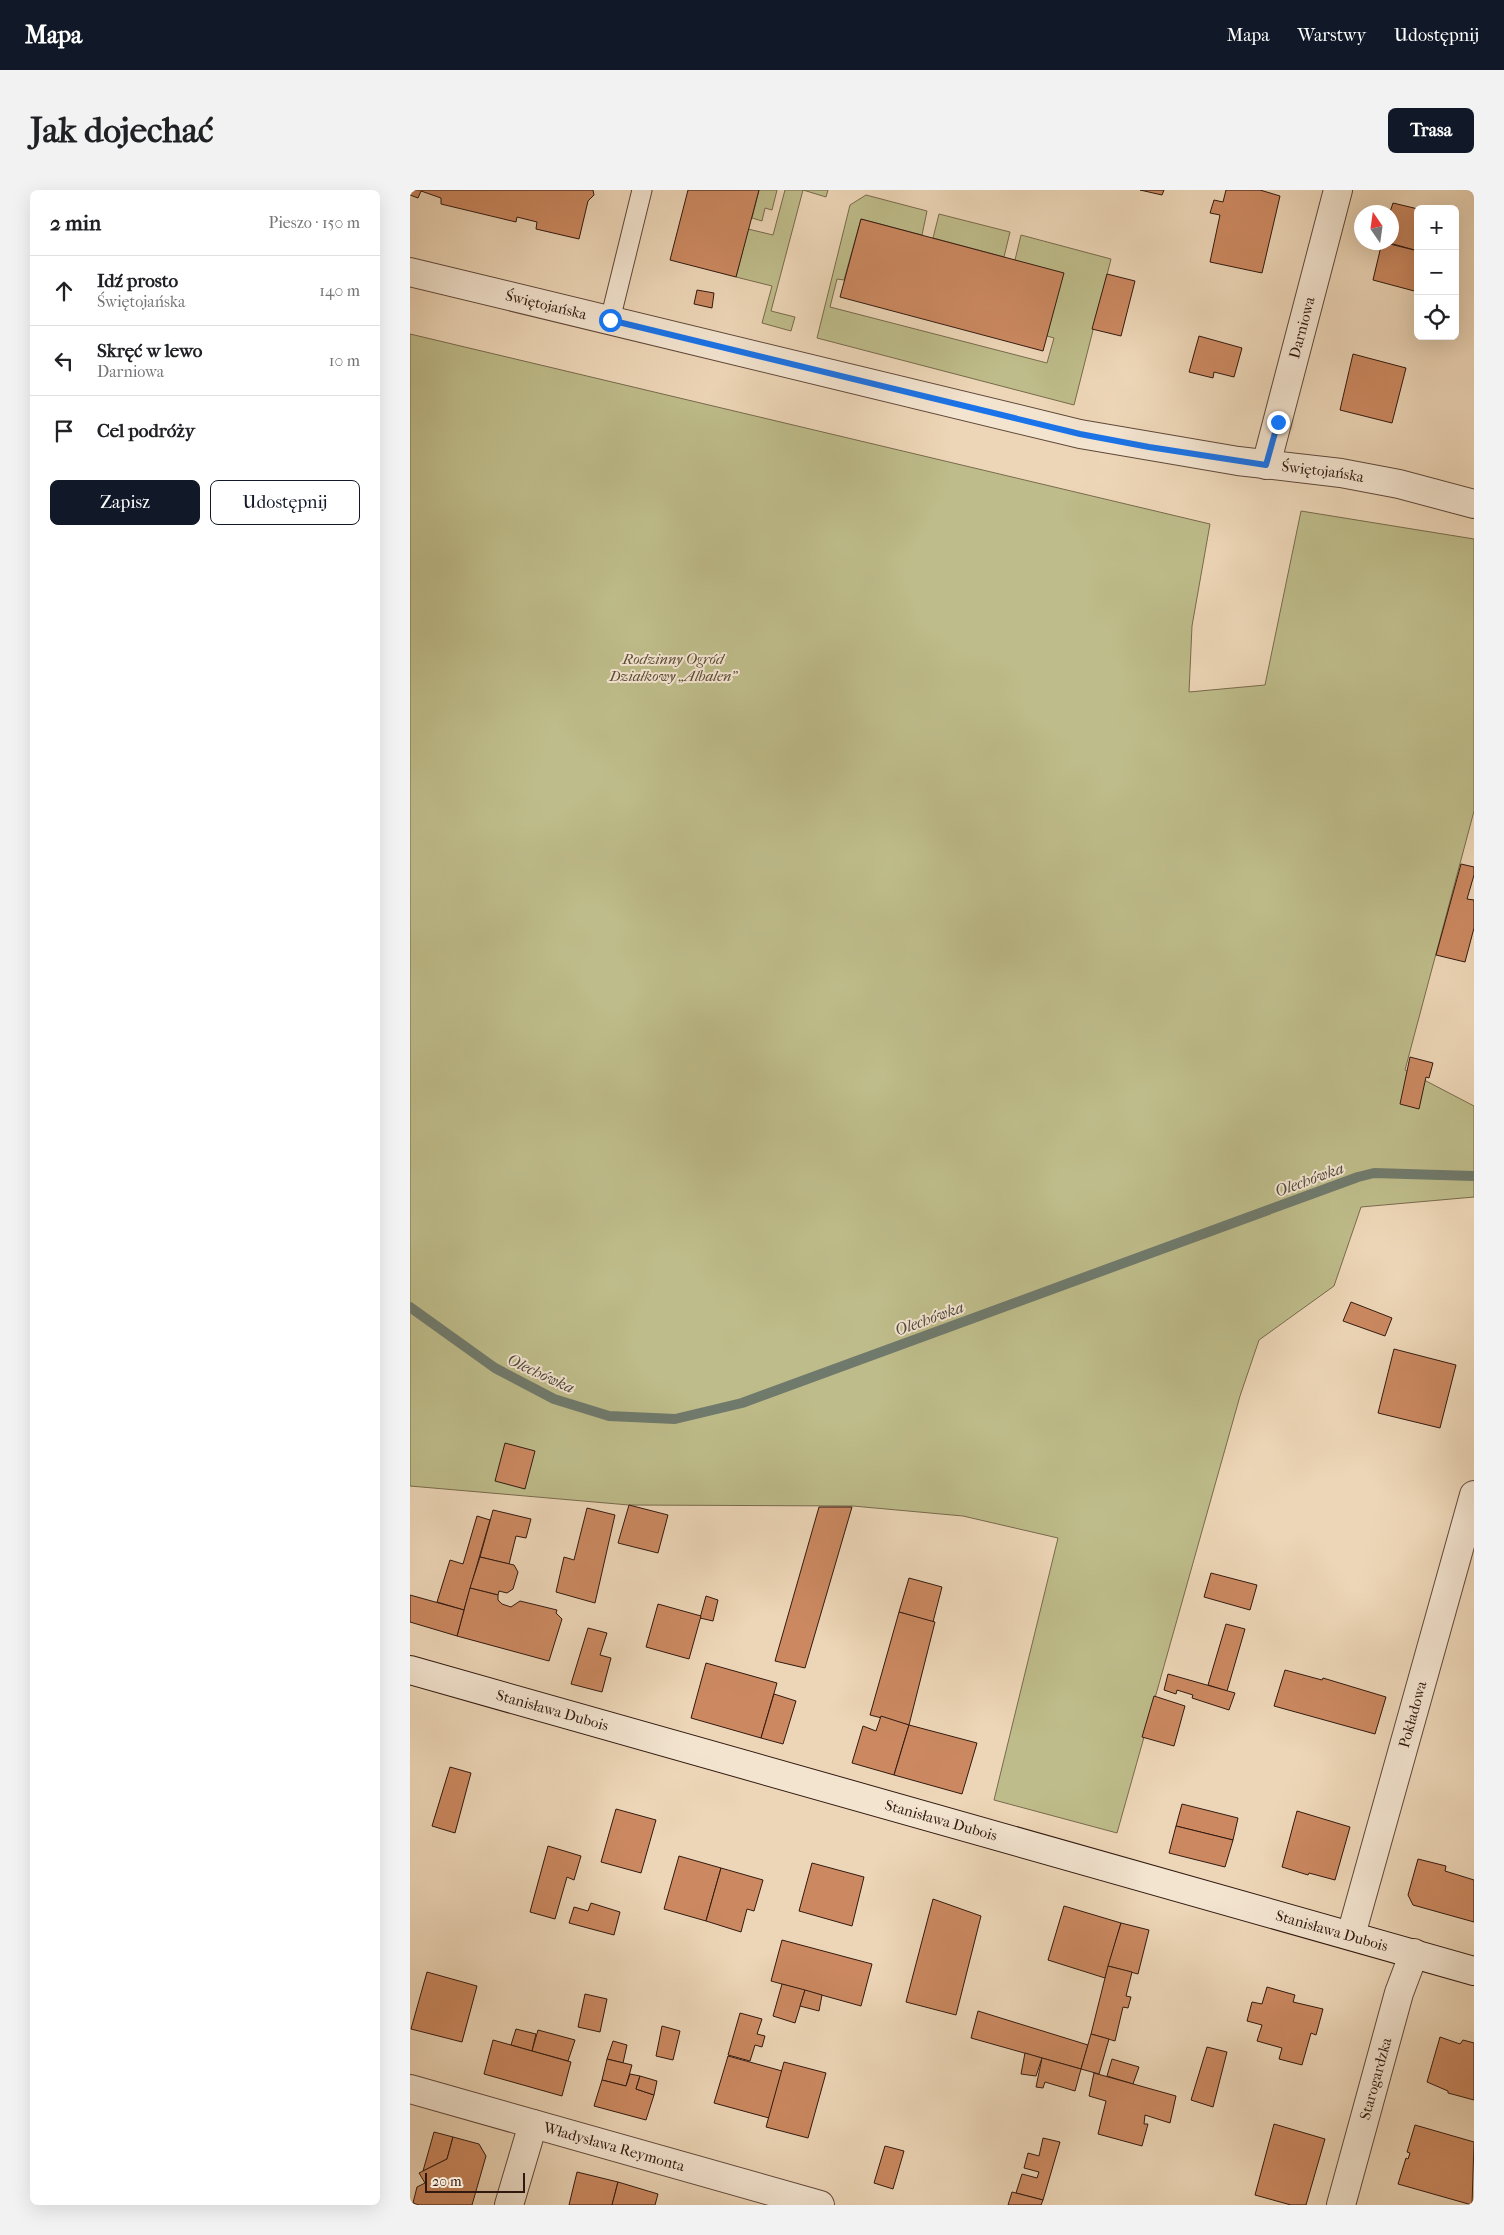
<!DOCTYPE html>
<html lang="pl">
<head>
<meta charset="utf-8">
<style>
	:root { --surface:#fff; --page:#f2f2f2; --text:#202124; --muted:#757577; --line:#e0e0e0; --accent:#111827 }
	body { margin:0; font-family:"IM FELL French Canon",serif; background:var(--page); color:var(--text) }
	.controls { position:absolute; right:15px; top:15px; display:grid; overflow:hidden; border-radius:8px; box-shadow:0 5px 20px #0002 }
	.controls button { width:45px; height:45px; display:grid; place-items:center; padding:0; border:0; border-bottom:1px solid var(--line); background:var(--surface); color:var(--text); font:25px sans-serif }
	.compass { position:absolute; left:944px; top:15px; width:45px; height:45px; border-radius:50%; background:var(--surface); box-shadow:0 5px 20px #0002; rotate:347deg }
	.scale { position:absolute; left:15px; bottom:12px; width:100px; box-sizing:border-box; padding-left:5px; border:2px solid #311910; border-top:0; font-size:14px; line-height:18px; white-space:nowrap; color:#311910; -webkit-text-stroke:4px #f3e4d0; paint-order:stroke }
	.stop { position:absolute; width:15px; height:15px; margin:-11px; border:4px solid #1a73e8; border-radius:50%; background:#fff }
	.stop.end { background:#1a73e8; border-color:#fff; box-shadow:0 1px 5px #0008 }
	.list { margin:0; padding:0; list-style:none }
	h2 { display:flex; justify-content:space-between; align-items:center; height:65px; margin:0; padding:0 20px; font-size:21px }
	h2 small { font-size:16px; font-weight:400; color:var(--muted) }
	.list li { display:grid; grid-template-columns:32px 1fr auto; gap:15px; align-items:center; box-sizing:border-box; height:70px; padding:0 20px; border-top:1px solid var(--line) }
	.list b { display:block; font-size:19px; white-space:nowrap }
	.list p { margin:0; font-size:16px; white-space:nowrap; color:var(--muted) }
	.list em { font-size:16px; font-style:normal; color:var(--muted) }
	.actions { display:flex; gap:10px; padding:15px 20px }
	.actions a { flex:1; padding:11px 0; border:1px solid var(--accent); border-radius:8px; text-align:center; font-size:18px; color:var(--accent) }
	.actions .main { background:var(--accent); color:#fff }
	.icon { flex:none; width:28px; height:28px; fill:none; stroke:currentColor; stroke-width:2; stroke-linecap:round; stroke-linejoin:round }
	.map { position:relative; flex:none; width:1064px; height:2015px; overflow:hidden; border-radius:8px }
	header { display:flex; align-items:center; gap:30px; box-sizing:border-box; height:70px; padding:0 25px; background:var(--accent); color:#fff }
	header strong { font-size:24px }
	nav { display:flex; gap:28px; margin-inline-start:auto; font-size:18px }
	.intro { display:flex; align-items:center; justify-content:space-between; box-sizing:border-box; height:120px; padding:0 30px }
	h1 { margin:0; font-size:35px }
	.button { padding:12px 22px; border-radius:8px; background:var(--accent); color:#fff; font-size:18px; font-weight:700 }
	main { display:flex; gap:30px; padding:0 30px }
	aside { flex:1; background:var(--surface); border-radius:8px; box-shadow:0 5px 20px #0002 }
	.map>svg:first-child { display:block }
	.green { fill:#bebc8a; stroke:#786a4d }
	.lines { fill:none; stroke-linecap:round; stroke-linejoin:round }
	.stream { stroke:#707a6c; stroke-width:10 }
	.building { fill:#cc8961; stroke:#311910 }
	.lane-casing { stroke:#60483a; stroke-width:21 }
	.street-casing { stroke:#60483a; stroke-width:30 }
	.secondary-casing { stroke:#311910; stroke-width:30 }
	.lane { stroke:#f3e4d0; stroke-width:19 }
	.street { stroke:#f3e4d0; stroke-width:28 }
	.secondary { stroke:#f3e4d0; stroke-width:28 }
	.route { stroke:#1a73e8; stroke-width:6 }
	.labels { text-anchor:middle; stroke-width:4; stroke-linejoin:round; paint-order:stroke }
	.street-label { font-size:15px; fill:#311910; stroke:#f3e4d0 }
	.park-label { font-size:15px; font-style:italic; fill:#5b4a35; stroke:#f3e4d0 }
	.water-label { font-size:16px; font-style:italic; fill:#50493e; stroke:#f3e4d0 }
</style>
</head>
<body>
<header>
<strong>Mapa</strong>
<nav><a>Mapa</a><a>Warstwy</a><a>Udostępnij</a></nav>
</header>
<div class="intro"><h1>Jak dojechać</h1><a class="button">Trasa</a></div>
<main>
<aside>
<h2>2 min<small>Pieszo · 150 m</small></h2>
<ul class="list">
<li><svg class="icon" aria-label="ahead" viewBox="0 0 24 24"><path d="M12 20V5M6 11l6-6 6 6"/></svg><div><b>Idź prosto</b><p>Świętojańska</p></div><em>140 m</em></li>
<li><svg class="icon" aria-label="left" viewBox="0 0 24 24"><path d="M17 20v-9H6M10 6l-5 5 5 5"/></svg><div><b>Skręć w lewo</b><p>Darniowa</p></div><em>10 m</em></li>
<li><svg class="icon" aria-label="arrive" viewBox="0 0 24 24"><path d="M6 21V4h12l-3 4 3 4H6"/></svg><div><b>Cel podróży</b></div></li>
</ul>
<div class="actions"><a class="main">Zapisz</a><a>Udostępnij</a></div>
</aside>
<div class="map">
<svg width="1064" height="2015" viewBox="0 0 1064 2015">
	<rect width="100%" height="100%" fill="#edd6b7"/>
	<filter id="stains"><feTurbulence type="fractalNoise" baseFrequency=".004" numOctaves="4"/><feColorMatrix values="0 0 0 0 .2 0 0 0 0 .09 0 0 0 0 .02 0 0 0 .5 -.17"/></filter>
	<radialGradient id="worn" r=".72"><stop offset=".6" stop-color="#630" stop-opacity="0"/><stop offset="1" stop-color="#630" stop-opacity=".3"/></radialGradient>
	<g class="green">
		<polygon points="349,0 367,0 362,20 355,18 352,31 342,28"/>
		<polygon points="375,0 418,0 416,7 393,0 361,121 385,127 381,141 352,133 362,96 326,87 338,39 363,45"/>
		<polygon points="456,5 517,21 512,45 451,29 434,90 427,89 420,117 637,173 644,148 637,146 605,70 611,45 701,69 664,215 407,148 440,15"/>
		<polygon points="529,24 600,42 594,67 523,48"/>
		<polygon points="0,144 800,334 782,436 779,502 855,495 891,321 1064,349 1064,621 995,880 1064,916 1064,1007 951,1017 924,1096 849,1150 830,1206 707,1643 584,1610 648,1348 553,1326 443,1316 219,1315 0,1296"/>
	</g>
	<g class="lines">
		<polyline class="stream" points="0,1117 85,1178 144,1209 199,1226 265,1229 332,1213 948,987 964,983 1064,986"/>
	</g>
	<g class="building">
		<polygon points="0,0 183,0 184,5 178,11 169,49 126,39 127,32 107,27 106,32 31,14 31,8 11,1 8,8 0,5"/>
		<polygon points="278,0 349,0 326,87 260,70"/>
		<polygon points="730,0 754,0 752,5"/>
		<polygon points="816,0 850,0 870,6 852,83 800,72 810,25 800,23 804,10 813,12"/>
		<polygon points="983,13 1008,19 1008,61 976,52 982,52 980,22"/>
		<polygon points="451,29 654,83 633,161 430,107"/>
		<polygon points="972,52 1008,61 1008,102 963,90"/>
		<polygon points="697,84 725,91 711,146 682,139"/>
		<polygon points="287,100 304,103 302,118 284,114"/>
		<polygon points="789,146 832,158 824,187 804,182 803,188 779,182"/>
		<polygon points="943,164 996,178 982,233 930,220"/>
		<polygon points="1051,674 1064,677 1064,685 1057,709 1064,710 1064,738 1055,772 1026,765"/>
		<polygon points="1000,867 1023,873 1019,888 1016,887 1009,919 990,914"/>
		<polygon points="941,1112 982,1128 975,1146 933,1131"/>
		<polygon points="984,1159 1046,1175 1030,1238 968,1223"/>
		<polygon points="95,1253 125,1261 115,1299 85,1291"/>
		<polygon points="219,1315 258,1325 248,1363 208,1353"/>
		<polygon points="409,1317 442,1317 395,1478 365,1471"/>
		<polygon points="177,1318 205,1325 185,1413 146,1402 154,1367 164,1370"/>
		<polygon points="83,1320 121,1329 116,1348 106,1346 99,1374 70,1367"/>
		<polygon points="67,1326 80,1330 54,1420 27,1412 40,1370 53,1374"/>
		<polygon points="70,1367 104,1375 108,1382 103,1399 97,1403 89,1401 88,1405 60,1398"/>
		<polygon points="801,1383 847,1395 840,1420 794,1407"/>
		<polygon points="499,1388 532,1397 523,1432 489,1422"/>
		<polygon points="60,1398 88,1405 88,1410 92,1414 101,1417 110,1411 147,1420 146,1423 152,1429 139,1471 47,1446"/>
		<polygon points="0,1405 54,1420 47,1446 0,1432"/>
		<polygon points="296,1406 308,1410 303,1431 290,1428"/>
		<polygon points="248,1414 291,1426 279,1469 236,1457"/>
		<polygon points="489,1422 525,1432 499,1535 460,1525"/>
		<polygon points="816,1434 835,1439 817,1501 798,1495"/>
		<polygon points="178,1438 197,1443 190,1465 201,1468 192,1502 161,1494"/>
		<polygon points="296,1473 367,1493 351,1548 281,1528"/>
		<polygon points="875,1480 912,1490 913,1488 976,1507 965,1544 864,1516"/>
		<polygon points="758,1484 825,1503 819,1520 782,1508 783,1505 767,1500 766,1504 754,1500"/>
		<polygon points="364,1504 386,1511 373,1554 351,1548"/>
		<polygon points="744,1506 775,1516 764,1556 732,1547"/>
		<polygon points="471,1526 499,1535 484,1585 442,1573 453,1536 466,1541"/>
		<polygon points="499,1535 567,1553 552,1604 484,1585"/>
		<polygon points="40,1577 61,1583 45,1643 22,1636"/>
		<polygon points="772,1614 828,1628 823,1650 766,1636"/>
		<polygon points="206,1619 246,1630 231,1683 191,1672"/>
		<polygon points="887,1621 940,1637 925,1690 899,1683 898,1685 872,1677"/>
		<polygon points="766,1636 823,1650 815,1677 759,1663"/>
		<polygon points="138,1656 171,1666 164,1690 157,1687 145,1729 120,1722"/>
		<polygon points="269,1666 311,1678 296,1731 254,1719"/>
		<polygon points="1008,1669 1036,1676 1035,1681 1064,1690 1064,1732 1003,1715 998,1705"/>
		<polygon points="402,1673 454,1687 442,1736 389,1721"/>
		<polygon points="311,1678 353,1690 344,1721 337,1719 331,1742 296,1731"/>
		<polygon points="523,1709 571,1726 546,1825 496,1812"/>
		<polygon points="181,1713 210,1722 204,1745 159,1733 164,1717 178,1721"/>
		<polygon points="654,1716 711,1733 695,1788 638,1770"/>
		<polygon points="711,1733 739,1740 728,1784 698,1776"/>
		<polygon points="372,1750 462,1774 451,1816 361,1791"/>
		<polygon points="698,1776 722,1782 716,1806 721,1807 718,1818 713,1817 705,1851 681,1844"/>
		<polygon points="17,1782 67,1796 52,1852 1,1839"/>
		<polygon points="372,1794 395,1800 385,1833 363,1826"/>
		<polygon points="857,1797 885,1805 883,1812 913,1819 906,1845 901,1843 892,1875 869,1869 872,1858 847,1851 852,1835 837,1831 842,1812 852,1814"/>
		<polygon points="395,1800 412,1805 409,1821 390,1816"/>
		<polygon points="175,1804 197,1809 190,1842 168,1837"/>
		<polygon points="568,1821 678,1855 671,1879 561,1848"/>
		<polygon points="330,1823 352,1829 347,1844 355,1846 352,1857 345,1855 340,1871 318,1865"/>
		<polygon points="252,1836 270,1841 263,1870 246,1866"/>
		<polygon points="106,1839 126,1844 122,1861 101,1855"/>
		<polygon points="128,1840 165,1850 158,1871 122,1861"/>
		<polygon points="681,1844 699,1849 689,1884 671,1879"/>
		<polygon points="1030,1847 1050,1854 1053,1850 1064,1853 1064,1910 1038,1903 1038,1901 1017,1892"/>
		<polygon points="83,1850 161,1872 152,1906 74,1884"/>
		<polygon points="203,1851 217,1855 213,1873 197,1869"/>
		<polygon points="797,1857 817,1862 803,1917 781,1910"/>
		<polygon points="615,1863 632,1868 626,1886 611,1884"/>
		<polygon points="318,1866 372,1881 359,1928 304,1913"/>
		<polygon points="632,1868 671,1879 665,1901 635,1892 633,1898 626,1897"/>
		<polygon points="197,1869 222,1875 216,1896 192,1890"/>
		<polygon points="702,1869 729,1877 723,1894 697,1886"/>
		<polygon points="374,1872 416,1883 398,1948 356,1937"/>
		<polygon points="684,1883 766,1906 760,1933 735,1925 734,1934 738,1934 732,1956 688,1944 696,1911 679,1906"/>
		<polygon points="220,1884 230,1886 226,1899 244,1905 236,1930 184,1916 192,1890 216,1896"/>
		<polygon points="230,1886 247,1891 244,1905 226,1899"/>
		<polygon points="864,1934 915,1949 896,2015 881,2015 845,2005"/>
		<polygon points="1005,1935 1064,1952 1062,2015 988,1994 996,1968 998,1969 1000,1963 997,1962"/>
		<polygon points="24,1942 43,1947 37,1969 13,1981"/>
		<polygon points="43,1947 69,1954 76,1966 62,2015 9,2015 3,2013 7,1997 15,1993 9,1983 37,1969"/>
		<polygon points="633,1948 650,1952 633,2010 606,2003 612,1984 627,1988 629,1982 614,1978 618,1963 629,1966"/>
		<polygon points="475,1956 494,1961 483,1999 464,1993"/>
		<polygon points="167,1982 208,1992 202,2015 159,2015"/>
		<polygon points="208,1992 248,2004 245,2015 202,2015"/>
		<polygon points="602,2002 633,2010 631,2015 598,2015"/>
	</g>
	<g class="lines">
		<defs>
			<polyline id="lane" points="200,130 232,0"/>
			<g id="street">
				<path id="s1" d="M 0,82 L 670,244 L 828,271 L 931,283 L 989,294 L 1064,314"/>
				<path id="s2" d="M 856,275 L 928,0"/>
				<path id="s3" d="M 941,1745 L 1064,1305"/>
				<path id="s4" d="M 0,1899 L 410,2015"/>
				<polyline points="99,2015 123,1934"/>
				<path id="s5" d="M 931,2015 L 989,1803 L 1004,1763"/>
			</g>
			<g id="secondary">
				<path id="s6" d="M 0,1480 L 1064,1781"/>
			</g>
		</defs>
		<use href="#lane" class="lane-casing"/>
		<use href="#street" class="street-casing"/>
		<use href="#secondary" class="secondary-casing"/>
		<use href="#lane" class="lane"/>
		<use href="#street" class="street"/>
		<use href="#secondary" class="secondary"/>
	</g>
	<g class="lines">
		<polyline class="route" points="200,130 670,244 739,257 856,275 868,232"/>
	</g>
	<g class="labels">
		<g class="street-label">
			<text dy="5" stroke="none"><textPath href="#s1" startOffset="140">Świętojańska</textPath></text>
			<text dy="5" stroke="none"><textPath href="#s2" startOffset="142">Darniowa</textPath></text>
			<text dy="5" stroke="none"><textPath href="#s1" startOffset="935">Świętojańska</textPath></text>
			<text dy="5" stroke="none"><textPath href="#s6" startOffset="148">Stanisława Dubois</textPath></text>
			<text dy="5" stroke="none"><textPath href="#s3" startOffset="229">Pokładowa</textPath></text>
			<text dy="5" stroke="none"><textPath href="#s6" startOffset="552">Stanisława Dubois</textPath></text>
			<text dy="5" stroke="none"><textPath href="#s6" startOffset="958">Stanisława Dubois</textPath></text>
			<text dy="5" stroke="none"><textPath href="#s5" startOffset="131">Starogardzka</textPath></text>
			<text dy="5" stroke="none"><textPath href="#s4" startOffset="212">Władysława Reymonta</textPath></text>
		</g>
		<g class="park-label">
			<text x="263" y="474">Rodzinny Ogród<tspan x="263" dy="17">Działkowy „Albalen”</tspan></text>
		</g>
		<g class="water-label">
			<text transform="translate(899 989) rotate(-20)" y="6">Olechówka</text>
			<text transform="translate(519 1128) rotate(-20)" y="6">Olechówka</text>
			<text transform="translate(131 1183) rotate(25)" y="6">Olechówka</text>
		</g>
	</g>
	<rect width="100%" height="100%" filter="url(#stains)"/>
	<rect width="100%" height="100%" fill="url(#worn)"/>
</svg>
<div class="controls">
<button>+</button>
<button>−</button>
<button><svg class="icon" aria-label="locate" viewBox="0 0 24 24"><circle cx="12" cy="12" r="6"/><path d="M12 2v4M12 18v4M2 12h4M18 12h4"/></svg></button>
</div>
<svg class="compass" viewBox="-18 -18 36 36"><path d="M0-13l5 13h-10z" fill="#e53935"/><path d="M0 13l5-13h-10z" fill="#757577"/></svg>
<div class="scale">20 m</div>
<div class="stop" style="left:200px;top:130px"></div>
<div class="stop end" style="left:868px;top:232px"></div>
</div>
</main>
</body>
</html>
